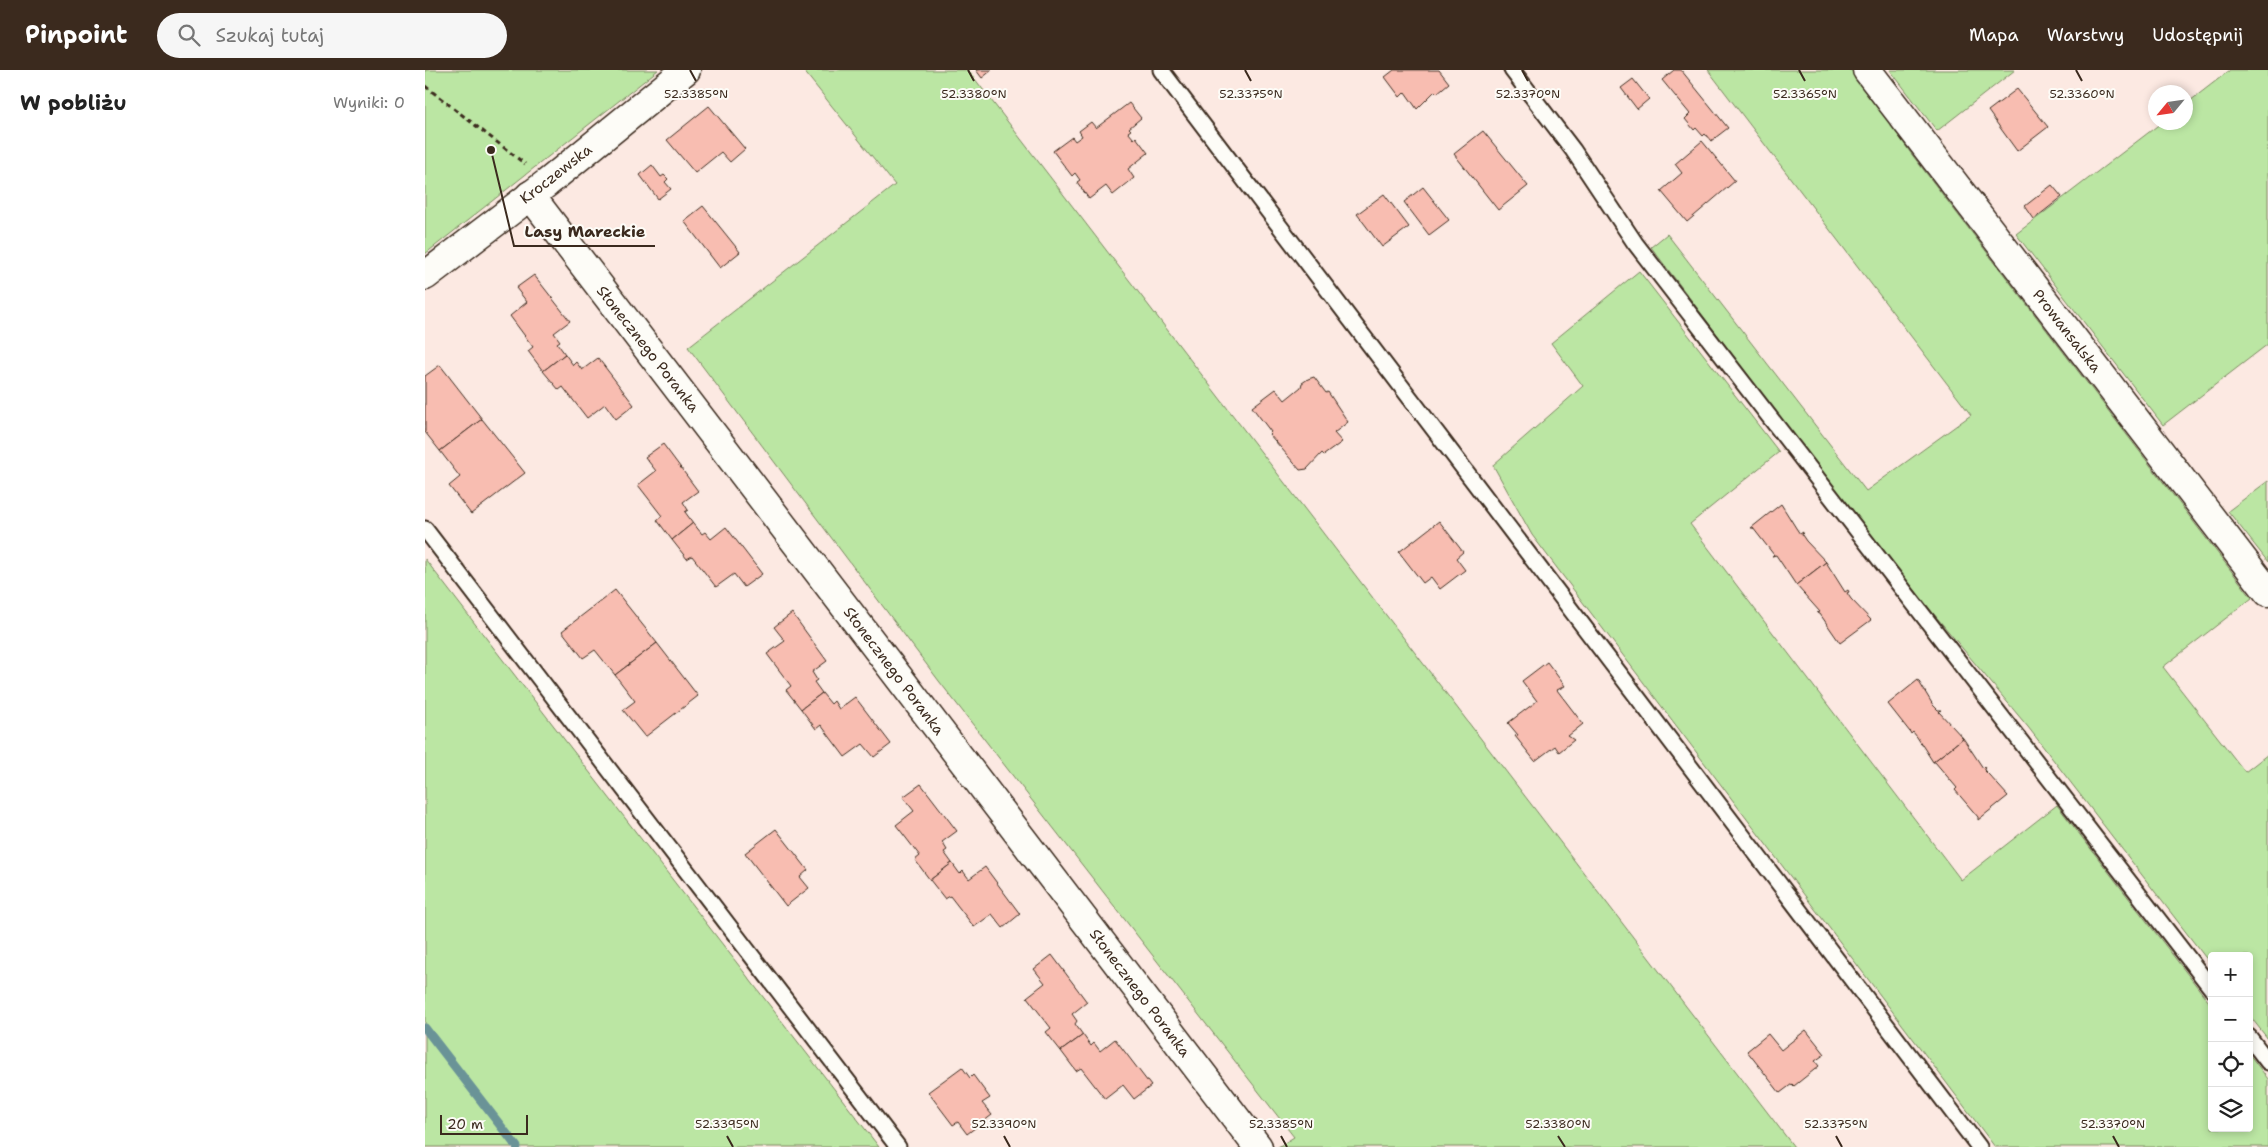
<!DOCTYPE html>
<html lang="pl">
<head>
<meta charset="utf-8">
<style>
	:root { --surface:#fff; --page:#f6f6f6; --text:#222; --muted:#767676; --line:#e0e0e0; --accent:#3b2a1e }
	body { margin:0; font-family:"Shantell Sans",sans-serif; background:var(--page); color:var(--text) }
	.controls { position:absolute; right:15px; bottom:15px; display:grid; overflow:hidden; border-radius:5px; box-shadow:0 2px 8px #0003 }
	.controls button { width:45px; height:45px; display:grid; place-items:center; padding:0; border:0; border-bottom:1px solid var(--line); background:var(--surface); color:var(--text); font:25px sans-serif }
	.compass { position:absolute; left:1723px; top:15px; width:45px; height:45px; border-radius:50%; background:var(--surface); box-shadow:0 2px 8px #0003; rotate:241deg }
	.scale { position:absolute; left:15px; bottom:12px; width:88px; box-sizing:border-box; padding-left:5px; border:2px solid #3b2a1e; border-top:0; font-size:14px; line-height:18px; white-space:nowrap; color:#3b2a1e; -webkit-text-stroke:4px #fdfcf7; paint-order:stroke }
	.list { margin:0; padding:0; list-style:none }
	h2 { display:flex; justify-content:space-between; align-items:center; height:65px; margin:0; padding:0 20px; font-size:21px }
	h2 small { font-size:16px; font-weight:400; color:var(--muted) }
	.icon { flex:none; width:28px; height:28px; fill:none; stroke:currentColor; stroke-width:2; stroke-linecap:round; stroke-linejoin:round }
	.map { position:relative; flex:none; width:1843px; height:1077px; overflow:hidden }
	header { display:flex; align-items:center; gap:30px; box-sizing:border-box; height:70px; padding:0 25px; background:var(--accent); color:#fff }
	header strong { font-size:24px }
	nav { display:flex; gap:28px; margin-inline-start:auto; font-size:18px }
	.search { width:350px; height:45px; background:var(--page); display:flex; align-items:center; gap:12px; box-sizing:border-box; padding:0 18px; border-radius:28px; color:var(--muted); font-size:19px }
	main { display:flex }
	aside { flex:1; background:var(--surface) }
	.map>svg:first-child { display:block }
	.green { fill:#bbe6a3; stroke:#7b8860 }
	.lines { fill:none; stroke-linecap:round; stroke-linejoin:round }
	.stream { stroke:#6a9397; stroke-width:9 }
	.building { fill:#f8bdb1; stroke:#3b2a1e }
	.service-casing { stroke:#3b2a1e; stroke-width:19 }
	.minor-casing { stroke:#3b2a1e; stroke-width:31 }
	.path { stroke:#3b2a1e; stroke-width:3; stroke-dasharray:5 4; stroke-linecap:butt }
	.service { stroke:#fdfcf7; stroke-width:15 }
	.minor { stroke:#fdfcf7; stroke-width:28 }
	.ticks { fill:none; stroke:#3b2a1e; stroke-width:2 }
	.labels { text-anchor:middle; stroke-width:4; stroke-linejoin:round; paint-order:stroke }
	.street-label { font-size:15px; fill:#3b2a1e; stroke:#fdfcf7 }
	.ticks-label { font-size:12px; text-anchor:middle; fill:#3b2a1e; stroke:#fdfcf7; stroke-width:4; stroke-linejoin:round; paint-order:stroke }
	.leader { fill:none; stroke:#3b2a1e; stroke-width:2 }
	.callout-dot { fill:#3b2a1e; stroke:#fdfcf7; stroke-width:2 }
	.callout-label { font-size:16px; text-anchor:middle; font-weight:bold; fill:#3b2a1e; stroke:#fdfcf7; stroke-width:4; stroke-linejoin:round; paint-order:stroke }
</style>
</head>
<body>
<header>
<strong>Pinpoint</strong>
<div class="search"><svg class="icon" aria-label="search" viewBox="0 0 24 24"><circle cx="10" cy="10" r="6"/><path d="M15 15l6 6"/></svg>Szukaj tutaj</div>
<nav><a>Mapa</a><a>Warstwy</a><a>Udostępnij</a></nav>
</header>
<main>
<aside>
<h2>W pobliżu<small>Wyniki: 0</small></h2>
<ul class="list">
</ul>
</aside>
<div class="map">
<svg width="1843" height="1077" viewBox="0 0 1843 1077">
	<rect width="100%" height="100%" fill="#fce9e2"/>
	<filter id="ink" filterUnits="userSpaceOnUse"><feTurbulence type="fractalNoise" baseFrequency=".02" numOctaves="2"/><feDisplacementMap in="SourceGraphic" scale="10" xChannelSelector="R" yChannelSelector="G"/><feConvolveMatrix kernelMatrix="1 2 1 2 8 2 1 2 1" color-interpolation-filters="sRGB"/></filter>
	<g filter="url(#ink)">
		<g class="green">
			<polygon points="0,0 233,0 0,184"/>
			<polygon points="378,0 543,0 1369,1077 853,1077 869,1067 514,611 263,277 470,115"/>
			<polygon points="1283,0 1427,0 1485,82 1827,528 1738,597 1820,702 1843,684 1843,969 1824,945 1824,886 1787,886 1787,896 1603,657 1508,543 1388,391 1226,177 1242,164 1441,421 1546,345"/>
			<polygon points="1465,0 1590,0 1512,61"/>
			<polygon points="1805,0 1843,0 1843,274 1738,355 1591,164 1736,53 1760,52 1761,34"/>
			<polygon points="1214,201 1354,382 1265,454 1536,810 1632,735 1787,936 1787,1058 1824,1058 1824,984 1843,1009 1843,1077 1570,1077 1107,465 1068,395 1158,316 1126,273"/>
			<polygon points="1843,411 1843,492 1803,441"/>
			<polygon points="0,489 44,546 454,1077 0,1077"/>
		</g>
		<g class="lines">
			<polyline class="stream" points="0,958 92,1077"/>
		</g>
		<g class="building">
			<polygon points="551,0 567,0 557,8"/>
			<polygon points="969,0 1014,0 1024,13 1012,23 1010,21 992,39 980,22 975,27 960,7"/>
			<polygon points="1249,0 1256,0 1303,58 1286,71 1280,64 1278,66 1271,58 1269,60 1260,49 1265,44 1237,10"/>
			<polygon points="1208,9 1224,29 1212,39 1196,18"/>
			<polygon points="1592,19 1623,57 1592,81 1563,41"/>
			<polygon points="704,33 716,48 704,58 706,60 703,62 709,69 711,67 723,83 703,99 709,108 688,125 681,116 664,129 652,112 655,110 650,103 647,106 628,81 647,67 650,71 657,66 654,61 666,52 671,58"/>
			<polygon points="284,36 320,79 305,92 296,82 270,103 242,70"/>
			<polygon points="1058,61 1103,116 1073,140 1029,84"/>
			<polygon points="1277,71 1310,111 1262,152 1236,121 1257,103 1250,94"/>
			<polygon points="227,95 236,107 239,105 243,109 240,112 246,119 233,129 215,105"/>
			<polygon points="1627,115 1637,127 1609,149 1600,136"/>
			<polygon points="998,117 1024,150 1004,165 979,132"/>
			<polygon points="959,124 984,157 957,177 932,144"/>
			<polygon points="278,136 315,182 295,198 259,151"/>
			<polygon points="109,205 145,251 129,263 135,271 132,273 140,284 118,301 103,281 108,277 85,246 102,232 91,218"/>
			<polygon points="140,284 148,295 151,292 157,300 173,288 209,335 191,349 180,334 162,348 138,317 134,320 118,301"/>
			<polygon points="15,295 57,349 15,381 0,362 0,306"/>
			<polygon points="889,307 901,323 903,322 923,352 909,363 917,372 899,385 897,383 882,399 875,400 844,364 846,362 827,337 851,319 860,330 876,317 877,313 883,309"/>
			<polygon points="57,349 100,403 46,444 24,416 35,407 15,381"/>
			<polygon points="238,374 273,421 258,432 263,440 260,442 268,453 247,470 232,450 237,446 213,415 231,401 220,387"/>
			<polygon points="1356,434 1371,458 1375,464 1378,462 1377,465 1381,471 1401,492 1371,515 1351,485 1347,486 1349,485 1328,458 1326,458"/>
			<polygon points="1014,451 1038,482 1031,488 1040,500 1015,519 1006,507 998,513 974,482"/>
			<polygon points="268,453 277,464 280,462 286,469 301,457 337,504 319,517 309,504 291,517 267,486 262,489 247,470"/>
			<polygon points="1401,492 1420,522 1423,520 1424,522 1422,523 1426,529 1446,550 1415,573 1395,544 1392,543 1395,542 1371,515"/>
			<polygon points="190,520 232,573 190,605 170,580 158,588 137,561"/>
			<polygon points="367,543 402,591 387,602 392,610 389,612 397,623 376,639 361,620 366,616 342,584 360,571 349,557"/>
			<polygon points="232,573 273,626 220,667 198,640 210,631 190,605"/>
			<polygon points="1122,592 1140,616 1132,620 1158,654 1143,666 1149,670 1134,682 1130,676 1110,691 1090,666 1093,665 1083,653 1112,631 1097,611"/>
			<polygon points="1493,610 1508,635 1513,640 1516,640 1514,642 1538,668 1508,692 1492,667 1488,662 1486,664 1485,662 1463,634"/>
			<polygon points="397,623 406,634 409,631 414,639 430,627 466,674 449,687 438,674 420,687 396,655 391,659 376,639"/>
			<polygon points="1538,668 1558,698 1560,696 1559,700 1564,705 1583,726 1553,750 1553,747 1530,720 1532,718 1510,692 1508,692"/>
			<polygon points="496,714 532,761 517,772 522,780 519,782 527,793 505,810 490,790 495,786 471,755 489,741 478,727"/>
			<polygon points="351,759 383,800 375,807 384,818 361,836 320,783"/>
			<polygon points="527,793 535,804 538,801 544,809 560,797 595,844 578,858 567,844 549,857 525,826 520,829 505,810"/>
			<polygon points="627,885 662,932 647,944 652,951 650,954 658,965 636,981 621,962 626,958 602,927 620,913 609,899"/>
			<polygon points="1381,960 1400,984 1390,991 1394,996 1369,1016 1367,1014 1355,1023 1322,981 1343,964 1356,980"/>
			<polygon points="658,965 666,976 669,973 675,981 690,969 726,1016 709,1029 698,1015 680,1029 656,998 651,1001 636,981"/>
			<polygon points="537,997 545,1008 548,1005 565,1028 557,1033 567,1045 542,1064 533,1052 528,1055 503,1022"/>
		</g>
		<g class="lines">
			<defs>
				<g id="service">
					<polyline points="736,0 1554,1077"/>
					<polyline points="1087,0 1148,80 1210,173 1787,919"/>
					<polyline points="0,459 473,1077"/>
					<polyline points="1824,967 1843,992"/>
				</g>
				<g id="minor">
					<polyline points="1442,0 1843,522"/>
					<polyline points="105,125 833,1077"/>
					<polyline points="0,206 122,113 261,0"/>
				</g>
			</defs>
			<use href="#service" class="service-casing"/>
			<use href="#minor" class="minor-casing"/>
			<polyline class="path" points="0,16 100,94"/>
			<use href="#service" class="service"/>
			<use href="#minor" class="minor"/>
		</g>
	</g>
	<path class="ticks" d="M 265,0 L 271,11M 543,0 L 549,11M 820,0 L 826,11M 1097,0 L 1103,11M 1374,0 L 1380,11M 1651,0 L 1657,11M 302,1066 L 308,1077M 579,1066 L 585,1077M 856,1066 L 862,1077M 1133,1066 L 1140,1077M 1411,1066 L 1417,1077M 1688,1066 L 1694,1077"/>
	<g class="labels">
		<g class="street-label">
			<text transform="translate(131 104) rotate(-38)" y="5">Kroczewska</text>
			<text transform="translate(1642 261) rotate(52)" y="5">Prowansalska</text>
			<text transform="translate(223 279) rotate(52)" y="5">Słonecznego Poranka</text>
			<text transform="translate(469 601) rotate(53)" y="5">Słonecznego Poranka</text>
			<text transform="translate(715 923) rotate(53)" y="5">Słonecznego Poranka</text>
		</g>
	</g>
	<g class="ticks-label">
		<text x="271" y="28">52.3385°N</text>
		<text x="549" y="28">52.3380°N</text>
		<text x="826" y="28">52.3375°N</text>
		<text x="1103" y="28">52.3370°N</text>
		<text x="1380" y="28">52.3365°N</text>
		<text x="1657" y="28">52.3360°N</text>
		<text x="302" y="1058">52.3395°N</text>
		<text x="579" y="1058">52.3390°N</text>
		<text x="856" y="1058">52.3385°N</text>
		<text x="1133" y="1058">52.3380°N</text>
		<text x="1411" y="1058">52.3375°N</text>
		<text x="1688" y="1058">52.3370°N</text>
	</g>
	<path class="leader" d="M66 80L89 176H230"/>
	<circle class="callout-dot" cx="66" cy="80" r="5"/>
	<g class="callout-label">
		<text x="160" y="167">Lasy Mareckie</text>
	</g>
</svg>
<div class="controls">
<button>+</button>
<button>−</button>
<button><svg class="icon" aria-label="locate" viewBox="0 0 24 24"><circle cx="12" cy="12" r="6"/><path d="M12 2v4M12 18v4M2 12h4M18 12h4"/></svg></button>
<button><svg class="icon" aria-label="layers" viewBox="0 0 24 24"><path d="M12 4l9 5-9 5-9-5zM3 14l9 5 9-5"/></svg></button>
</div>
<svg class="compass" viewBox="-18 -18 36 36"><path d="M0-13l5 13h-10z" fill="#e53935"/><path d="M0 13l5-13h-10z" fill="#767676"/></svg>
<div class="scale">20 m</div>
</div>
</main>
</body>
</html>
